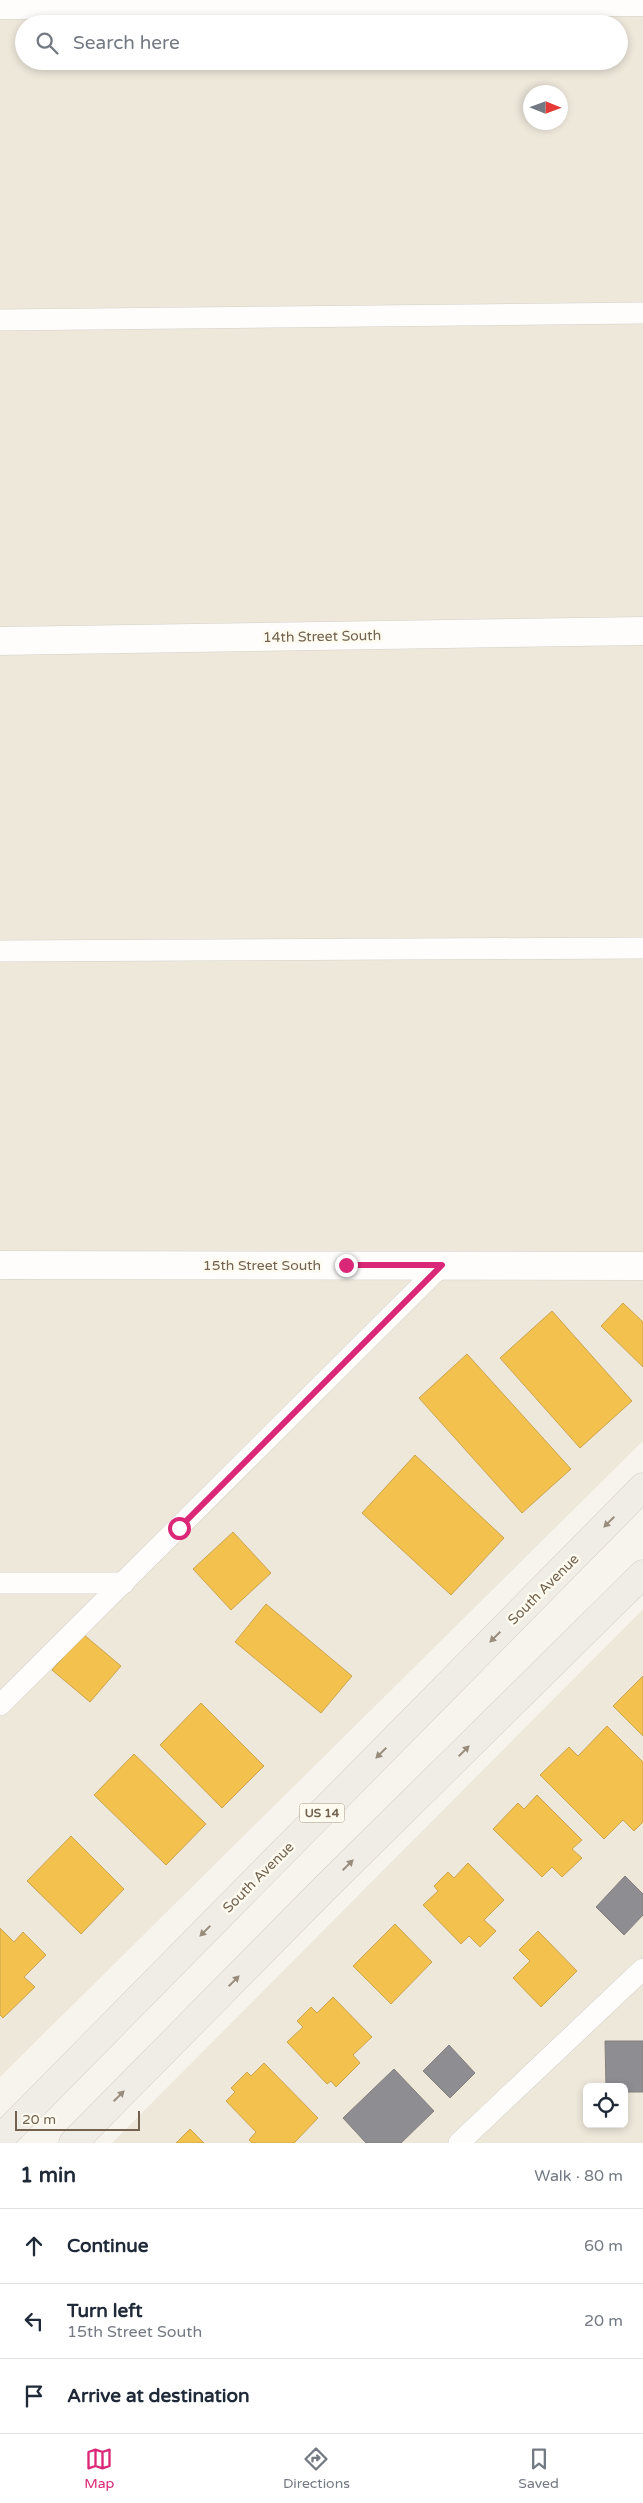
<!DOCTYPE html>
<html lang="en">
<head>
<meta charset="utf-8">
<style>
	:root { --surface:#fff; --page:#f6f6f7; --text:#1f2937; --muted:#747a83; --line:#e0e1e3; --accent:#db2777 }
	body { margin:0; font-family:"Varela Round",sans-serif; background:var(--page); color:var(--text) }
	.controls { position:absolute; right:15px; bottom:15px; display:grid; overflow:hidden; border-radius:8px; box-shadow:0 2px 8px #0003 }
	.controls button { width:45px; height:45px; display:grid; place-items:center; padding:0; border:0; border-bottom:1px solid var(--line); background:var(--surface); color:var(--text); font:25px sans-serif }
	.compass { position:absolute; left:523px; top:85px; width:45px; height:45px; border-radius:50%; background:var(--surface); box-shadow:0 2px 8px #0003; rotate:91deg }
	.scale { position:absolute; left:15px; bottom:12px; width:125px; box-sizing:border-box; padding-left:5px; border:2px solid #72624f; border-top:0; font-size:14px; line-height:18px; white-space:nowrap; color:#72624f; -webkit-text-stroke:4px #fdfaef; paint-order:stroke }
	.stop { position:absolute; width:15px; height:15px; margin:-11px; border:4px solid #db2777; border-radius:50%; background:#fff }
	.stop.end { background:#db2777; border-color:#fff; box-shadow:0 1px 5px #0008 }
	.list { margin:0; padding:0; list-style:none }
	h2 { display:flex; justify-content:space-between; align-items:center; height:65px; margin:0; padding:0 20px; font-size:21px }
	h2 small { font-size:16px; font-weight:400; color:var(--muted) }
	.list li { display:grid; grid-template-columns:32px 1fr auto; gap:15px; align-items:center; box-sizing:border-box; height:75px; padding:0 20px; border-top:1px solid var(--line) }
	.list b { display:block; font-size:19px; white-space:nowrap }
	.list p { margin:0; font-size:16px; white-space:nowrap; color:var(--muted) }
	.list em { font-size:16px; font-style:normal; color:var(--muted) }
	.icon { flex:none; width:28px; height:28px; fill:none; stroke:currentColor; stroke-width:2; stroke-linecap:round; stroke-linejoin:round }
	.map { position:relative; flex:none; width:643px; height:2143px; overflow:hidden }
	.search { position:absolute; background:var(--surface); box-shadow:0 2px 8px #0003; left:15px; right:15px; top:15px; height:55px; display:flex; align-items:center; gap:12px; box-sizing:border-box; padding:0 18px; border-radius:28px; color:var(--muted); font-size:19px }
	.sheet { height:290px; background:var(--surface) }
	nav { display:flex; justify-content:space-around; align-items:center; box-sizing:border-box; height:70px; border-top:1px solid var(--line); background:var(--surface); font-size:14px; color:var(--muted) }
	nav a { display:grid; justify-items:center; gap:2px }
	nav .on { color:var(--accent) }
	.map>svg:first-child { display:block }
	.residential { fill:#eee8db; fill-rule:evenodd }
	.homes { fill:#f2c14e; stroke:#cca44e }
	.industry { fill:#8d8d92; stroke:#85807e }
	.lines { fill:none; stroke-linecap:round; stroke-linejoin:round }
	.service-casing { stroke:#d3d0c8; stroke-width:22 }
	.minor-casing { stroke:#d3d0c8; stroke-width:29 }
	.trunk-casing { stroke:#d5cfc8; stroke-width:29 }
	.service { stroke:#fefdfc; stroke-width:21 }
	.minor { stroke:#fefdfc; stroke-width:28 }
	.trunk { stroke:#f0ede6; stroke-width:28 }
	.oneway { fill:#988c7c }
	.route { stroke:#db2777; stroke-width:6 }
	.labels { text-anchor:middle; stroke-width:5; stroke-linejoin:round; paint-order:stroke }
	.shield { fill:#fdfaef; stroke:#9c907f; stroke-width:1 }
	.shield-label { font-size:12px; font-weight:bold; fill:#72624f }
	.street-label { font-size:14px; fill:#72624f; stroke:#fdfaef }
</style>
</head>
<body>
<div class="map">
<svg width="643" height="2143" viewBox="0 0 643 2143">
	<rect width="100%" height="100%" fill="#f6f4ed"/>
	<g class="residential">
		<path d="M 0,0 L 643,0 L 643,1441 L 0,2077 ZM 24,24 L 619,24 L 619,61 L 24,61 ZM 530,92 L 560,92 L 560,122 L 530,122 Z"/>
		<path d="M 643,1609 L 643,2143 L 112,2143 ZM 587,2087 L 624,2087 L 624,2124 L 587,2124 Z"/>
	</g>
	<g class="homes">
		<polygon points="623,1303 643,1322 643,1367 601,1326"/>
		<polygon points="552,1311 632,1401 580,1448 500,1358"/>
		<polygon points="467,1354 571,1469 522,1513 419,1398"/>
		<polygon points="415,1455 504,1538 451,1595 362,1513"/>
		<polygon points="233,1532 271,1573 231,1610 193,1569"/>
		<polygon points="266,1604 352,1676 321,1713 235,1642"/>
		<polygon points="83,1634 121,1666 90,1702 52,1670"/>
		<polygon points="643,1676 643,1736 613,1706"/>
		<polygon points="201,1703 264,1766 222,1808 160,1745"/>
		<polygon points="607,1726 643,1762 643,1822 634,1831 623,1820 604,1839 540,1775 569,1747 578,1756"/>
		<polygon points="134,1754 206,1824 166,1865 94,1795"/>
		<polygon points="537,1795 582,1840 572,1849 582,1858 562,1877 552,1867 542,1877 493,1829 518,1803 524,1809"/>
		<polygon points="71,1836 124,1889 81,1934 27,1881"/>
		<polygon points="468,1863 504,1900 484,1920 496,1931 480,1947 469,1936 461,1944 423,1905 438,1891 434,1886 448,1872 454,1878"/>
		<polygon points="395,1924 432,1962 391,2004 353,1966"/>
		<polygon points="0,1928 14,1942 23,1932 46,1955 24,1977 35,1987 3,2018 0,2015"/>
		<polygon points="538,1931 577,1971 541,2007 513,1978 530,1961 519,1950"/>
		<polygon points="333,1997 372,2037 353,2055 360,2063 336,2087 331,2081 327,2084 287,2042 303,2027 297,2021 311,2007 317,2013"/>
		<polygon points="264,2063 318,2118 294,2143 252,2143 249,2140 256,2132 226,2101 235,2092 231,2088 247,2072 251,2076"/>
		<polygon points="190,2129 204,2143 176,2143"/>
	</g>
	<g class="industry">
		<polygon points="625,1876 643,1894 643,1915 624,1935 596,1907"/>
		<polygon points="605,2041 643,2041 643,2092 624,2092 624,2087 606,2087"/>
		<polygon points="449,2045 475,2073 450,2098 423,2071"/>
		<polygon points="394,2069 434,2111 401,2143 366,2143 343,2118"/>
	</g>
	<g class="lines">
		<defs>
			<g id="service">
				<polyline points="0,320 643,313"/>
				<polyline points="0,951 643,948"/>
				<polyline points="0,1583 124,1583"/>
				<polyline points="0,1705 442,1265"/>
				<polyline points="459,2143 643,1969"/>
			</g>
			<g id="minor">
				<polyline points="0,5 643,2"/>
				<polyline points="0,641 643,631"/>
				<polyline points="0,1265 643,1266"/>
			</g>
			<g id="trunk">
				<polyline points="0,2139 643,1487"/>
				<polyline points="73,2143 323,1890 643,1574"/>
			</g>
		</defs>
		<use href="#service" class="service-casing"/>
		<use href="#minor" class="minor-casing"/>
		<use href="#trunk" class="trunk-casing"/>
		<use href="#service" class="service"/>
		<use href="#minor" class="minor"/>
		<use href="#trunk" class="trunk"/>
	</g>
	<defs><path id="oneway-solid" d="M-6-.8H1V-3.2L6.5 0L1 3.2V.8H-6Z" transform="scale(1.25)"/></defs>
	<g class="oneway">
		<use href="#oneway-solid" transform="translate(609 1522) rotate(135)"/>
		<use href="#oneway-solid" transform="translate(495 1637) rotate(135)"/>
		<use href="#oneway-solid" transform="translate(464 1751) rotate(-45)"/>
		<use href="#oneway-solid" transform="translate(381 1753) rotate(135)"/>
		<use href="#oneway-solid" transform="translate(348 1865) rotate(-45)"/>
		<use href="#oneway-solid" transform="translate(205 1931) rotate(135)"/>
		<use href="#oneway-solid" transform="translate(234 1981) rotate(-45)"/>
		<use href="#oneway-solid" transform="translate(119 2096) rotate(-45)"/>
	</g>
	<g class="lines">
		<polyline class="route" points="179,1528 442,1265 346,1265"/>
	</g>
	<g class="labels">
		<rect class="shield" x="299.5" y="1803.5" width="45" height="19" rx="4"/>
		<g class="shield-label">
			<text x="322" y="1817">US 14</text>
		</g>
		<g class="street-label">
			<text transform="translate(322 636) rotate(-1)" y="5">14th Street South</text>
			<text x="262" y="1270">15th Street South</text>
			<text transform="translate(543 1589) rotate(-45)" y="5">South Avenue</text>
			<text transform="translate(258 1877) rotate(-45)" y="5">South Avenue</text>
		</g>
	</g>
</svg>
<div class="controls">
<button><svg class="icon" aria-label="locate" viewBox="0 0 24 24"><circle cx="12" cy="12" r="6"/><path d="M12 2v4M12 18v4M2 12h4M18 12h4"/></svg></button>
</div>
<svg class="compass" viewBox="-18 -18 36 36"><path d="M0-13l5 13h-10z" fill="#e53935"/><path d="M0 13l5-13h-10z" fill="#747a83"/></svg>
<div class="scale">20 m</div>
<div class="stop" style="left:179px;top:1528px"></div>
<div class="stop end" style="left:346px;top:1265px"></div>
<div class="search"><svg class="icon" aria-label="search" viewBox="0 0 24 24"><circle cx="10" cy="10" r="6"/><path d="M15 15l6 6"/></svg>Search here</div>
</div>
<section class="sheet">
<h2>1 min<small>Walk · 80 m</small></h2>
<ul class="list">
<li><svg class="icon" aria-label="ahead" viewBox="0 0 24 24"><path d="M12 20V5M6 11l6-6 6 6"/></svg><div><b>Continue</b></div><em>60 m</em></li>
<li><svg class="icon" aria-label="left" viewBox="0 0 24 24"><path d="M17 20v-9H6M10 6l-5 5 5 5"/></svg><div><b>Turn left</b><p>15th Street South</p></div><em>20 m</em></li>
<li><svg class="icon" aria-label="arrive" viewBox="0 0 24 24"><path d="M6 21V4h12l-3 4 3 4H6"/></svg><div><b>Arrive at destination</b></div></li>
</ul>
</section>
<nav>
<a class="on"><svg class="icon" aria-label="map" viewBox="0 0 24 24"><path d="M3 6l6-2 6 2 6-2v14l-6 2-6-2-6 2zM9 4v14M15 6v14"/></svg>Map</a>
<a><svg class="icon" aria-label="directions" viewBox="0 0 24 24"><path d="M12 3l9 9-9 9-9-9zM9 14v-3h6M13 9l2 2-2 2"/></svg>Directions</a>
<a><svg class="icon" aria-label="saved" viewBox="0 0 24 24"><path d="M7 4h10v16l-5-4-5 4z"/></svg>Saved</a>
</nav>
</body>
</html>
